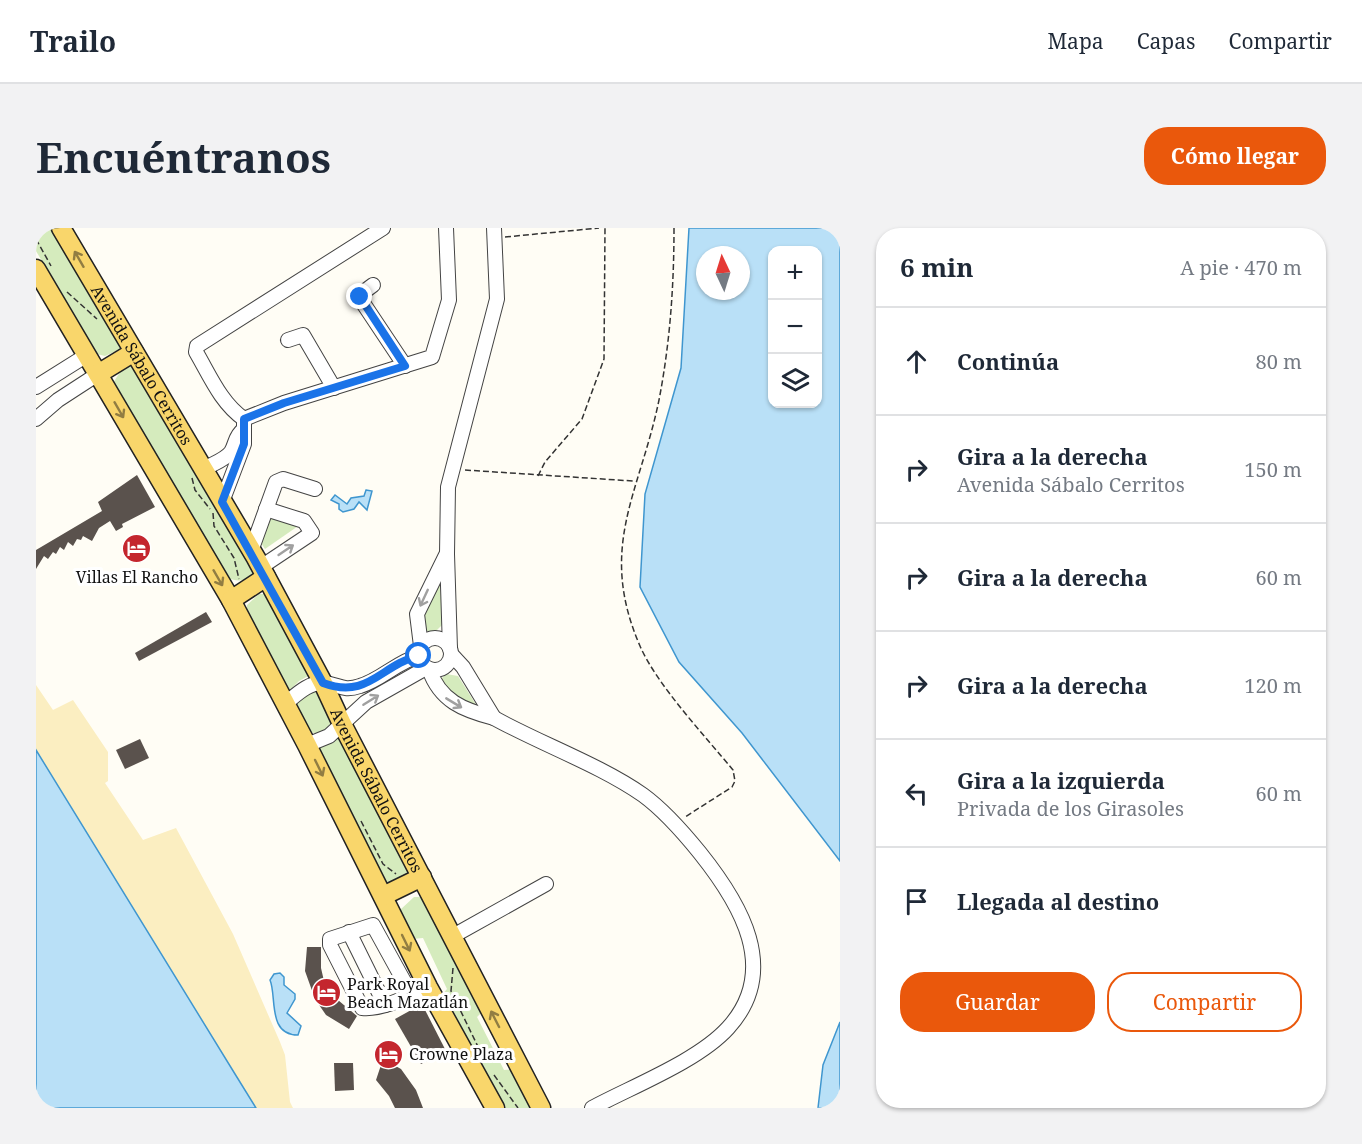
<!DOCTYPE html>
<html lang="es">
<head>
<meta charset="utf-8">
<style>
	:root { --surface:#fff; --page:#f2f2f3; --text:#1f2937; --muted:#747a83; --line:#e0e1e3; --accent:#ea580c }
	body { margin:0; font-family:"Noto Serif",serif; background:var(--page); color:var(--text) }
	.controls { position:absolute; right:18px; top:18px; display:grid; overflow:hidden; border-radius:12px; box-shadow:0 2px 4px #0004 }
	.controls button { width:54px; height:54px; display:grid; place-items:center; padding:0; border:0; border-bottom:2px solid var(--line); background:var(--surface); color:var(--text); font:30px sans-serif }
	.compass { position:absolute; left:660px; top:18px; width:54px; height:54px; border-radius:50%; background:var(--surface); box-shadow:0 2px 4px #0004; rotate:356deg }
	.stop { position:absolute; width:18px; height:18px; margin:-14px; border:4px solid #1a73e8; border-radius:50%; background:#fff }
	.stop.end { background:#1a73e8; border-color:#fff; box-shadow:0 2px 6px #0008 }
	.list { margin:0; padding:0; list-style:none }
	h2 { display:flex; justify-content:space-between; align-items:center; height:78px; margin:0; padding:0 24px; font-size:26px }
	h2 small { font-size:20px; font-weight:400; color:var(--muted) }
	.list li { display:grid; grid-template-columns:39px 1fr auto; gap:18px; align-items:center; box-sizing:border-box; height:108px; padding:0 24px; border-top:2px solid var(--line) }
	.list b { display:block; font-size:22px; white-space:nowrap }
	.list p { margin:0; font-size:20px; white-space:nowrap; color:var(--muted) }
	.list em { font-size:20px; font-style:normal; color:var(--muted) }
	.actions { display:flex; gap:12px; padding:18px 24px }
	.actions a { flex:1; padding:14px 0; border:2px solid var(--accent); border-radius:24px; text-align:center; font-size:21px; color:var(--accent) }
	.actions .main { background:var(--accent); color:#fff }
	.icon { flex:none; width:33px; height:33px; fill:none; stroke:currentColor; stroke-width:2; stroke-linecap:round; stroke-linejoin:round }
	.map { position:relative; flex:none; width:804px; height:880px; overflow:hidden; border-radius:24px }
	header { display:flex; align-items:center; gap:36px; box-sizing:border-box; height:84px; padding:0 30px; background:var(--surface); border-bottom:2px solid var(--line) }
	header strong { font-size:28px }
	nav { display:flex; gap:33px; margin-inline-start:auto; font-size:21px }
	.intro { display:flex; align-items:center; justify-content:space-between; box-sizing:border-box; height:144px; padding:0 36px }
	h1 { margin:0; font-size:42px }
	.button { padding:15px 27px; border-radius:24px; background:var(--accent); color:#fff; font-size:21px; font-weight:700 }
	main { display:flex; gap:36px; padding:0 36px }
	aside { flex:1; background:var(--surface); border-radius:24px; box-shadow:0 2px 4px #0004 }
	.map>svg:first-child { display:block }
	.green { fill:#d5ebbd }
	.sand { fill:#fbeec1 }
	.water { fill:#b9e0f7; stroke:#3f96cf; stroke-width:1.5; fill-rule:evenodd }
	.building { fill:#5a524d }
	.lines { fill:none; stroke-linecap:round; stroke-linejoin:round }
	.minor-casing { stroke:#444; stroke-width:16 }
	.major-casing { stroke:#222; stroke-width:21 }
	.path { stroke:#333; stroke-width:1.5; stroke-dasharray:6 3; stroke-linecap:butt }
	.minor { stroke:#fff; stroke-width:14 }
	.major { stroke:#f9d66b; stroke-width:18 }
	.oneway { stroke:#917d42 }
	.oneway2 { stroke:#a0a0a0 }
	.route { stroke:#1a73e8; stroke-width:8 }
	.labels { text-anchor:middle; stroke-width:6; stroke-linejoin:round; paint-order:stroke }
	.street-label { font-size:16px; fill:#111; stroke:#fff }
	.poi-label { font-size:16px; fill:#111; stroke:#fff; text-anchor:start }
</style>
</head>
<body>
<header>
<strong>Trailo</strong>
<nav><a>Mapa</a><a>Capas</a><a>Compartir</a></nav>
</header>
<div class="intro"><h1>Encuéntranos</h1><a class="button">Cómo llegar</a></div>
<main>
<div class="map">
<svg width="804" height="880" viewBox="0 0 804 880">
	<rect width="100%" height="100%" fill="#fffdf5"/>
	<g class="green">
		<polygon points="0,0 23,0 87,120 69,128 61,126 0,23"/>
		<path d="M 96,137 L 221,339 C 212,354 204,355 189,349 L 77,155 L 86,141 Z"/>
		<polygon points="235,288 265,296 229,321 225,315"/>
		<polygon points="403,346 407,396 398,405 388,402 386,381"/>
		<polygon points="223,366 231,366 276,446 263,453 254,462 249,462 210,388 211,377"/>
		<polygon points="410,446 422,448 444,483 411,468 405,451"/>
		<polygon points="279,461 297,492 295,498 281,506 275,504 257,473"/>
		<polygon points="301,507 307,508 377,644 353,658 347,655 279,521"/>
		<polygon points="378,669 389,669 448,782 441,789 468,842 479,841 497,880 461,880 404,769 411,761 387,710 376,711 364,682"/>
	</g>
	<polygon class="sand" points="0,457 17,482 37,472 72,524 72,553 69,555 107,612 140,600 197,706 244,814 249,827 254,874 257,880 220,880 0,522"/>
	<g class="water">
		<path d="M 653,0 L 804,0 L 804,633 L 706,505 L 643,434 L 604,359 L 609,266 L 645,140 ZM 736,22 L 782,22 L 782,176 L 736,176 ZM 669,27 L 705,27 L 705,63 L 669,63 Z"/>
		<polygon points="330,262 336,263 331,282 323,274 318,281 307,284 303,281 303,276 295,272 299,267 311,276 315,270 328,268"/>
		<polygon points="0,522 199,846 220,880 0,880"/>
		<path d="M 244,745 L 248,749 L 248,757 L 259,766 L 259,771 L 251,785 L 265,798 L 262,807 C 231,807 241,768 234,752 L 238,746 Z"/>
		<polygon points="804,794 804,880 782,880 787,837"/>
	</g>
	<g class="building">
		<polygon points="101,247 119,279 86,296 87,299 80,303 74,293 63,300 56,313 47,308 45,312 41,311 37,318 32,314 28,322 24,319 20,326 17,324 12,331 8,328 0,341 0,322 66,283 62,274"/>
		<polygon points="170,384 176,394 103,433 99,425"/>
		<polygon points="104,511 113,530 89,541 80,522"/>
		<polygon points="271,719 285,719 285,740 288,753 296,767 321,788 313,801 290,787 279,771 269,743"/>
		<polygon points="386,776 410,823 385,836 359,791"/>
		<polygon points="347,831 365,841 380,862 387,880 359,880 353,868 340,852"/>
		<polygon points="298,835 317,835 318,862 299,863"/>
	</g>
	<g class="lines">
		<defs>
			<g id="minor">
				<polyline points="337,57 325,66 325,72 369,138"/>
				<polyline points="252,112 267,107 298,160"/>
				<polyline points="0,159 51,127"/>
				<polyline points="0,191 22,172 62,146"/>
				<polyline points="208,191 248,175 396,129 413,72 410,0"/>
				<path d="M 208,191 C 185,175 174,148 160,124 L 161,118 L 347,0"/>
				<path d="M 168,241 C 176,236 189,232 195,224 C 200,216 199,208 207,202"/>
				<polyline points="186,274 208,216 208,191"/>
				<polyline points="215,323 240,254 247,251 279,261"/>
				<polyline points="225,339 276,305 268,293 230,281"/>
				<circle cx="399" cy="426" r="16"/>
				<polyline points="385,418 381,386 410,327"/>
				<polyline points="414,421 411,326 412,259 461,71 458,0"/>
				<polyline points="415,426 427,439 458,490"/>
				<path d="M 393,441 C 404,473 427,482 458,490 C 505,516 564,537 607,567 C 629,583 647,604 664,625 C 704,675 745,742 692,800 C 662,833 597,858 556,880"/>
				<path d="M 250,475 C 260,467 273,454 287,455 C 303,456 306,464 324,458 C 345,452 362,433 383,428"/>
				<polyline points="271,517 293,508 330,474 390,440"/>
				<polyline points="313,704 349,777"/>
				<polyline points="417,708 510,656"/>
				<path d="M 375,766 L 337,697 L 294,711 L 294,717 L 326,780 C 348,782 372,768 392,759"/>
			</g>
			<g id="major">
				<path id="s1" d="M 25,0 L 220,330 L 287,455 L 306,496 L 505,880"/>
				<polyline points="0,41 195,372 271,517 392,759 459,880"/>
				<polyline points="62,146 98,124"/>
				<polyline points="195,372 230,349"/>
				<polyline points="347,668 386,649"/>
			</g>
		</defs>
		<use href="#minor" class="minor-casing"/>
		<use href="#major" class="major-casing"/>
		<g class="path">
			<path d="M 638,0 C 638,58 634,115 623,172 C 604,265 561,319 604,418 C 621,457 669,508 697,542 L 699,553 L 696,559 L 649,589"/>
			<polyline points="469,9 563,0"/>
			<polyline points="0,11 15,38"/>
			<polyline points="31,64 61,91"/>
			<polyline points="429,242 597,253"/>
			<polyline points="502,248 509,234 546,191 568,131 569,0"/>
			<polyline points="156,250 159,262 174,281"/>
			<polyline points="177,285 178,298 198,330 203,351"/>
			<polyline points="325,593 347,636 360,646"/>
			<polyline points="417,740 415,763 446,827"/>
			<polyline points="458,847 482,880"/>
		</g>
		<use href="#minor" class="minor"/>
		<use href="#major" class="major"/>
	</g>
	<defs><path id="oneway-shaft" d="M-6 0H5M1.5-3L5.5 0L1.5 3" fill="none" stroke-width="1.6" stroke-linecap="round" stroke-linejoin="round" transform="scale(1.5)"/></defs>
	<g class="oneway">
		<use href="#oneway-shaft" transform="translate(43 31) rotate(-120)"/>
		<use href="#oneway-shaft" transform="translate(83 182) rotate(60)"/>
		<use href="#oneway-shaft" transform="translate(182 350) rotate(60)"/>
		<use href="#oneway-shaft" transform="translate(283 540) rotate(64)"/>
		<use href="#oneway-shaft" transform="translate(370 715) rotate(64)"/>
		<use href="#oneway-shaft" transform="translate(459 791) rotate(-117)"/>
	</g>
	<g class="oneway2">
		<use href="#oneway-shaft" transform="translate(250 322) rotate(-34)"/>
		<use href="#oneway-shaft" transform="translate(388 370) rotate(115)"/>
		<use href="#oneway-shaft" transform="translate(335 472) rotate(-32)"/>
		<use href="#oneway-shaft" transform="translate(418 475) rotate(31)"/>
	</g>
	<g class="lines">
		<path class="route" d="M 324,69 L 369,138 L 248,175 L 208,191 L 208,216 L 186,274 L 287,455 C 333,472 345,436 383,428"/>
	</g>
	<defs>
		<symbol id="hotel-disc" viewBox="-11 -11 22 22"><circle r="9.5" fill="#c4262e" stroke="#fff"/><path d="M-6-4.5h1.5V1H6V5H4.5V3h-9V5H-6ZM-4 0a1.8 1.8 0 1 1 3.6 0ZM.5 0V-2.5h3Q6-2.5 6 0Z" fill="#fff"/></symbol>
	</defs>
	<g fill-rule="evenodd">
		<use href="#hotel-disc" x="84" y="304" width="33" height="33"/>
		<use href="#hotel-disc" x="274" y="748" width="33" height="33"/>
		<use href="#hotel-disc" x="336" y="810" width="33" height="33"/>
	</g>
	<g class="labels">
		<g class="street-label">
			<text dy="6" stroke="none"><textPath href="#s1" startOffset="159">Avenida Sábalo Cerritos</textPath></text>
			<text dy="6" stroke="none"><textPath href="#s1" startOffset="645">Avenida Sábalo Cerritos</textPath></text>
		</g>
		<g class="poi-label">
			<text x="101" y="355" text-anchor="middle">Villas El Rancho</text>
			<text x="311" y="762">Park Royal<tspan x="311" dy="18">Beach Mazatlán</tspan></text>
			<text x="373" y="832">Crowne Plaza</text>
		</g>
	</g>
</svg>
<div class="controls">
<button>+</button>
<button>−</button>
<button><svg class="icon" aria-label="layers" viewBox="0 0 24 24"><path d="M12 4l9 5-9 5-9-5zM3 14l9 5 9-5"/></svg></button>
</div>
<svg class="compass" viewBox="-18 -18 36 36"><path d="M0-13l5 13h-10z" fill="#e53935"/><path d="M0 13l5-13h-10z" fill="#747a83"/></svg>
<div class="stop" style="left:383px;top:428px"></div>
<div class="stop end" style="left:324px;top:69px"></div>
</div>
<aside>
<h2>6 min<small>A pie · 470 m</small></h2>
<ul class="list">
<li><svg class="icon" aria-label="ahead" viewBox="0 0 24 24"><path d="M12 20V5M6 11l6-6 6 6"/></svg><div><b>Continúa</b></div><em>80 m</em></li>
<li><svg class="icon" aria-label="right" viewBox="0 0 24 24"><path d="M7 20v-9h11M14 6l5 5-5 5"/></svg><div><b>Gira a la derecha</b><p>Avenida Sábalo Cerritos</p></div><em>150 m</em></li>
<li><svg class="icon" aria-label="right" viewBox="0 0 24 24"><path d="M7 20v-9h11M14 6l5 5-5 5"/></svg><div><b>Gira a la derecha</b></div><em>60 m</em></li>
<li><svg class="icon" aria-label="right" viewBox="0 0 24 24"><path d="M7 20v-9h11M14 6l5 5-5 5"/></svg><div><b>Gira a la derecha</b></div><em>120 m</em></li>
<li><svg class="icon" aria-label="left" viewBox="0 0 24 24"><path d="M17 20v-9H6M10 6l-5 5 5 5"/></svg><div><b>Gira a la izquierda</b><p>Privada de los Girasoles</p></div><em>60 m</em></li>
<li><svg class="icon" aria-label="arrive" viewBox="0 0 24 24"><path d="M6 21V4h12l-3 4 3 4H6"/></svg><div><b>Llegada al destino</b></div></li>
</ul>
<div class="actions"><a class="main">Guardar</a><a>Compartir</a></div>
</aside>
</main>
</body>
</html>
